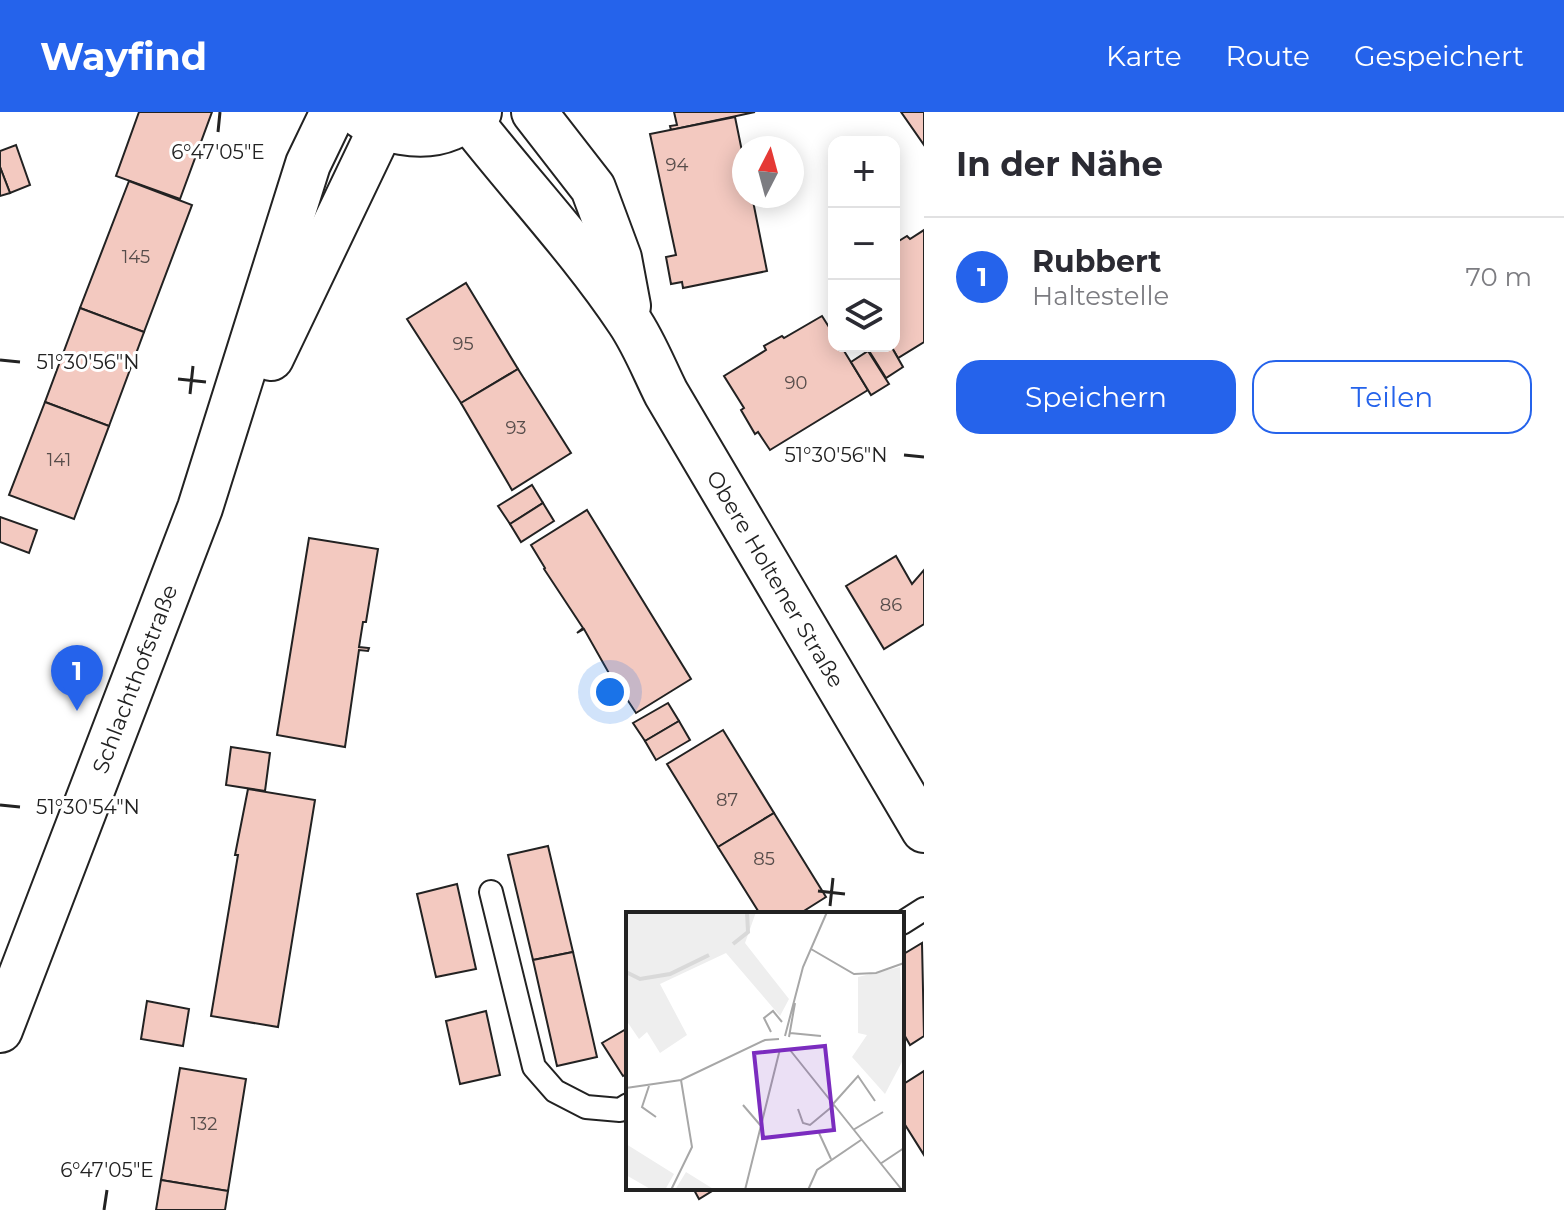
<!DOCTYPE html>
<html lang="de">
<head>
<meta charset="utf-8">
<style>
	:root { --surface:#fff; --page:#f2f2f3; --text:#2b2b33; --muted:#7c7c81; --line:#e1e1e2; --accent:#2563eb }
	body { margin:0; font-family:Montserrat,sans-serif; background:var(--page); color:var(--text) }
	.controls { position:absolute; right:24px; top:24px; display:grid; overflow:hidden; border-radius:16px; box-shadow:0 4px 20px #0003 }
	.controls button { width:72px; height:72px; display:grid; place-items:center; padding:0; border:0; border-bottom:2px solid var(--line); background:var(--surface); color:var(--text); font:40px sans-serif }
	.compass { position:absolute; left:732px; top:24px; width:72px; height:72px; border-radius:50%; background:var(--surface); box-shadow:0 4px 20px #0003; rotate:6deg }
	.you { position:absolute; left:610px; top:580px; width:28px; height:28px; margin:-20px; border:6px solid #fff; border-radius:50%; background:#1a73e8; box-shadow:0 0 0 12px #1a73e833 }
	.badge { display:grid; place-items:center; width:52px; height:52px; border-radius:50%; background:var(--accent); color:#fff; font-size:26px; font-weight:700 }
	.pin { position:absolute; translate:-50% -66px; filter:drop-shadow(0 2px 4px #0008) }
	.pin::after { content:''; position:absolute; top:42px; width:28px; height:24px; background:inherit; clip-path:polygon(0 0,100% 0,50% 100%) }
	.list { margin:0; padding:0; list-style:none }
	h2 { display:flex; justify-content:space-between; align-items:center; height:104px; margin:0; padding:0 32px; font-size:34px }
	h2 small { font-size:26px; font-weight:400; color:var(--muted) }
	.list li { display:grid; grid-template-columns:52px 1fr auto; gap:24px; align-items:center; box-sizing:border-box; height:120px; padding:0 32px; border-top:2px solid var(--line) }
	.list b { display:block; font-size:30px; white-space:nowrap }
	.list p { margin:0; font-size:26px; white-space:nowrap; color:var(--muted) }
	.list em { font-size:26px; font-style:normal; color:var(--muted) }
	.actions { display:flex; gap:16px; padding:24px 32px }
	.actions a { flex:1; padding:18px 0; border:2px solid var(--accent); border-radius:24px; text-align:center; font-size:28px; color:var(--accent) }
	.actions .main { background:var(--accent); color:#fff }
	.icon { flex:none; width:44px; height:44px; fill:none; stroke:currentColor; stroke-width:2; stroke-linecap:round; stroke-linejoin:round }
	.map { position:relative; flex:none; width:924px; height:1098px; overflow:hidden }
	header { display:flex; align-items:center; gap:48px; box-sizing:border-box; height:112px; padding:0 40px; background:var(--accent); color:#fff }
	header strong { font-size:38px }
	nav { display:flex; gap:44px; margin-inline-start:auto; font-size:28px }
	main { display:flex }
	aside { flex:1; background:var(--surface) }
	.map>svg:first-child { display:block }
	.building { fill:#f3c9c0; stroke:#222; stroke-width:2 }
	.lines { fill:none; stroke-linecap:round; stroke-linejoin:round }
	.lane-casing { stroke:#222; stroke-width:26 }
	.secondary-casing { stroke:#222; stroke-width:48 }
	.lane { stroke:#fff; stroke-width:22 }
	.secondary { stroke:#fff; stroke-width:44 }
	.ticks { fill:none; stroke:#222; stroke-width:3 }
	.labels { text-anchor:middle; stroke-width:6; stroke-linejoin:round; paint-order:stroke }
	.number-label { font-size:18px; fill:#564c4a }
	.street-label { font-size:22px; fill:#222; stroke:#fff }
	.inset-river { fill:none; stroke:#d9d9d9; stroke-width:4 }
	.inset-road { fill:none; stroke:#a7a7a7; stroke-width:2 }
	.view { fill:#7b2cbf; fill-opacity:0.15; stroke:#7b2cbf; stroke-width:4 }
	.inset-edge { fill:none; stroke:#222; stroke-width:4 }
	.ticks-label { font-size:20px; text-anchor:middle; fill:#222; stroke:#fff; stroke-width:6; stroke-linejoin:round; paint-order:stroke }
</style>
</head>
<body>
<header>
<strong>Wayfind</strong>
<nav><a>Karte</a><a>Route</a><a>Gespeichert</a></nav>
</header>
<main>
<div class="map">
<svg width="924" height="1098" viewBox="0 0 924 1098">
	<rect width="100%" height="100%" fill="#fff"/>
	<g class="building">
		<polygon points="139,0 212,0 180,87 116,64"/>
		<polygon points="674,0 755,0 671,18 670,14 677,13"/>
		<polygon points="901,0 924,0 924,33"/>
		<polygon points="735,5 744,49 744,84 752,84 767,159 683,176 682,170 671,172 666,145 676,143 650,22"/>
		<polygon points="16,33 30,73 10,81 0,55 0,39"/>
		<polygon points="0,55 10,81 0,84"/>
		<polygon points="129,69 192,93 144,220 80,196"/>
		<polygon points="924,118 924,230 898,246 891,234 894,234 894,132 907,124 910,127"/>
		<polygon points="466,171 518,257 461,291 407,207"/>
		<polygon points="80,196 144,220 109,314 45,290"/>
		<polygon points="822,204 834,223 834,234 841,234 868,278 770,338 758,320 755,322 741,298 744,296 724,264 766,238 764,234 782,224 784,226"/>
		<polygon points="866,234 891,234 903,255 886,266"/>
		<polygon points="868,239 889,272 871,283 851,250"/>
		<polygon points="518,257 571,341 512,378 461,291"/>
		<polygon points="45,290 109,314 74,407 9,383"/>
		<polygon points="532,373 543,391 510,412 498,394"/>
		<polygon points="543,391 554,409 521,430 510,412"/>
		<polygon points="587,398 691,567 636,601 621,578 619,579 584,517 577,521 583,516 544,457 545,456 531,433"/>
		<polygon points="0,405 37,418 29,441 0,430"/>
		<polygon points="309,426 378,437 366,510 363,510 359,535 369,536 368,539 359,538 345,635 277,623"/>
		<polygon points="896,444 912,472 924,458 924,512 884,537 846,474"/>
		<polygon points="668,591 679,609 645,629 633,611"/>
		<polygon points="679,609 690,628 656,648 645,629"/>
		<polygon points="723,618 774,701 718,735 667,652"/>
		<polygon points="231,635 270,641 265,679 226,673"/>
		<polygon points="248,677 315,688 278,915 211,904 238,743 235,743"/>
		<polygon points="774,701 826,785 799,802 760,802 718,735"/>
		<polygon points="548,734 573,840 533,848 508,743"/>
		<polygon points="457,772 476,857 436,865 417,782"/>
		<polygon points="922,831 924,924 910,933 902,919 902,843"/>
		<polygon points="573,840 597,945 557,954 533,848"/>
		<polygon points="147,889 189,897 183,934 141,927"/>
		<polygon points="486,899 500,963 460,972 446,909"/>
		<polygon points="628,916 628,961 623,964 602,931"/>
		<polygon points="180,956 246,967 228,1079 161,1068"/>
		<polygon points="924,959 924,1043 902,1008 902,973"/>
		<polygon points="161,1068 228,1079 225,1098 156,1098"/>
		<polygon points="693,1076 717,1076 699,1087"/>
	</g>
	<g class="lines">
		<defs>
			<g id="lane">
				<polyline points="491,780 534,955 555,979 586,995 620,998 628,993"/>
				<polyline points="902,811 924,797"/>
			</g>
			<g id="secondary">
				<polyline points="534,0 593,76 619,146 628,194"/>
				<path d="M 358,1 C 381,20 422,28 450,16 C 460,12 469,5 479,0"/>
				<path id="s1" d="M 468,6 C 521,74 581,137 629,209 C 644,231 654,257 666,281 L 924,718"/>
				<polyline points="271,246 382,14"/>
				<path id="s2" d="M 0,918 L 200,396 L 308,52 L 333,0"/>
			</g>
		</defs>
		<use href="#lane" class="lane-casing"/>
		<use href="#secondary" class="secondary-casing"/>
		<use href="#lane" class="lane"/>
		<use href="#secondary" class="secondary"/>
	</g>
	<path class="ticks" d="M 218,20 L 220,0M 0,248 L 20,250M 178,267 L 206,270M 190,282 L 193,254M 904,343 L 924,345M 0,693 L 20,695M 818,779 L 845,782M 830,794 L 833,766M 104,1098 L 107,1078"/>
	<g class="labels">
		<g class="number-label">
			<text x="677" y="59">94</text>
			<text x="136" y="151">145</text>
			<text x="463" y="238">95</text>
			<text x="796" y="277">90</text>
			<text x="516" y="322">93</text>
			<text x="59" y="354">141</text>
			<text x="891" y="499">86</text>
			<text x="727" y="694">87</text>
			<text x="764" y="753">85</text>
			<text x="204" y="1018">132</text>
		</g>
		<g class="street-label">
			<text dy="8" stroke="none"><textPath href="#s1" startOffset="556">Obere Holtener Straße</textPath></text>
			<text dy="8" stroke="none"><textPath href="#s2" startOffset="376">Schlachthofstraße</textPath></text>
		</g>
	</g>
	<g transform="translate(626 800)">
		<rect width="278" height="278" fill="#fff"/>
		<path d="M 0,0 L 130,0 L 119,31 L 163,87 L 154,104 L 100,41 L 34,72 L 61,123 L 34,141 L 21,120 L 13,127 L 0,108 ZM 274,55 L 278,146 L 259,182 L 226,145 L 241,123 L 232,121 L 232,65 ZM 0,232 L 48,262 L 39,278 L 26,278 L 0,263 ZM 60,260 L 89,278 L 49,278 Z" fill="#eee"/>
		<path class="inset-river" d="M 107,32 L 122,20 L 121,0M 0,60 L 14,67 L 44,62 L 83,43"/>
		<path class="inset-road" d="M 185,37 L 228,62 L 250,61 L 278,51M 145,120 L 138,106 L 147,99 L 156,110M 164,121 L 195,124M 159,124 L 177,55 L 201,0M 163,125 L 169,91M 164,138 L 276,278M 23,174 L 16,195 L 30,205M 0,176 L 55,168 L 139,128 L 153,127M 207,192 L 232,164 L 249,189M 117,193 L 135,214M 172,197 L 177,211 L 184,213 L 208,193M 227,218 L 257,200M 193,221 L 205,247M 254,252 L 278,236M 45,278 L 66,235 L 55,168M 119,278 L 154,137M 182,278 L 191,258 L 235,228"/>
		<path class="view" d="M 199,134 L 208,218 L 137,226 L 128,141 Z"/>
		<rect width="278" height="278" class="inset-edge"/>
	</g>
	<g class="ticks-label">
		<text x="218" y="47">6°47'05"E</text>
		<text x="88" y="257">51°30'56"N</text>
		<text x="836" y="350">51°30'56"N</text>
		<text x="88" y="702">51°30'54"N</text>
		<text x="107" y="1065">6°47'05"E</text>
	</g>
</svg>
<div class="controls">
<button>+</button>
<button>−</button>
<button><svg class="icon" aria-label="layers" viewBox="0 0 24 24"><path d="M12 4l9 5-9 5-9-5zM3 14l9 5 9-5"/></svg></button>
</div>
<svg class="compass" viewBox="-18 -18 36 36"><path d="M0-13l5 13h-10z" fill="#e53935"/><path d="M0 13l5-13h-10z" fill="#7c7c81"/></svg>
<div class="you"></div>
<div class="pin badge" style="left:77px;top:599px">1</div>
</div>
<aside>
<h2>In der Nähe<small></small></h2>
<ul class="list">
<li><span class="badge">1</span><div><b>Rubbert</b><p>Haltestelle</p></div><em>70 m</em></li>
</ul>
<div class="actions"><a class="main">Speichern</a><a>Teilen</a></div>
</aside>
</main>
</body>
</html>
